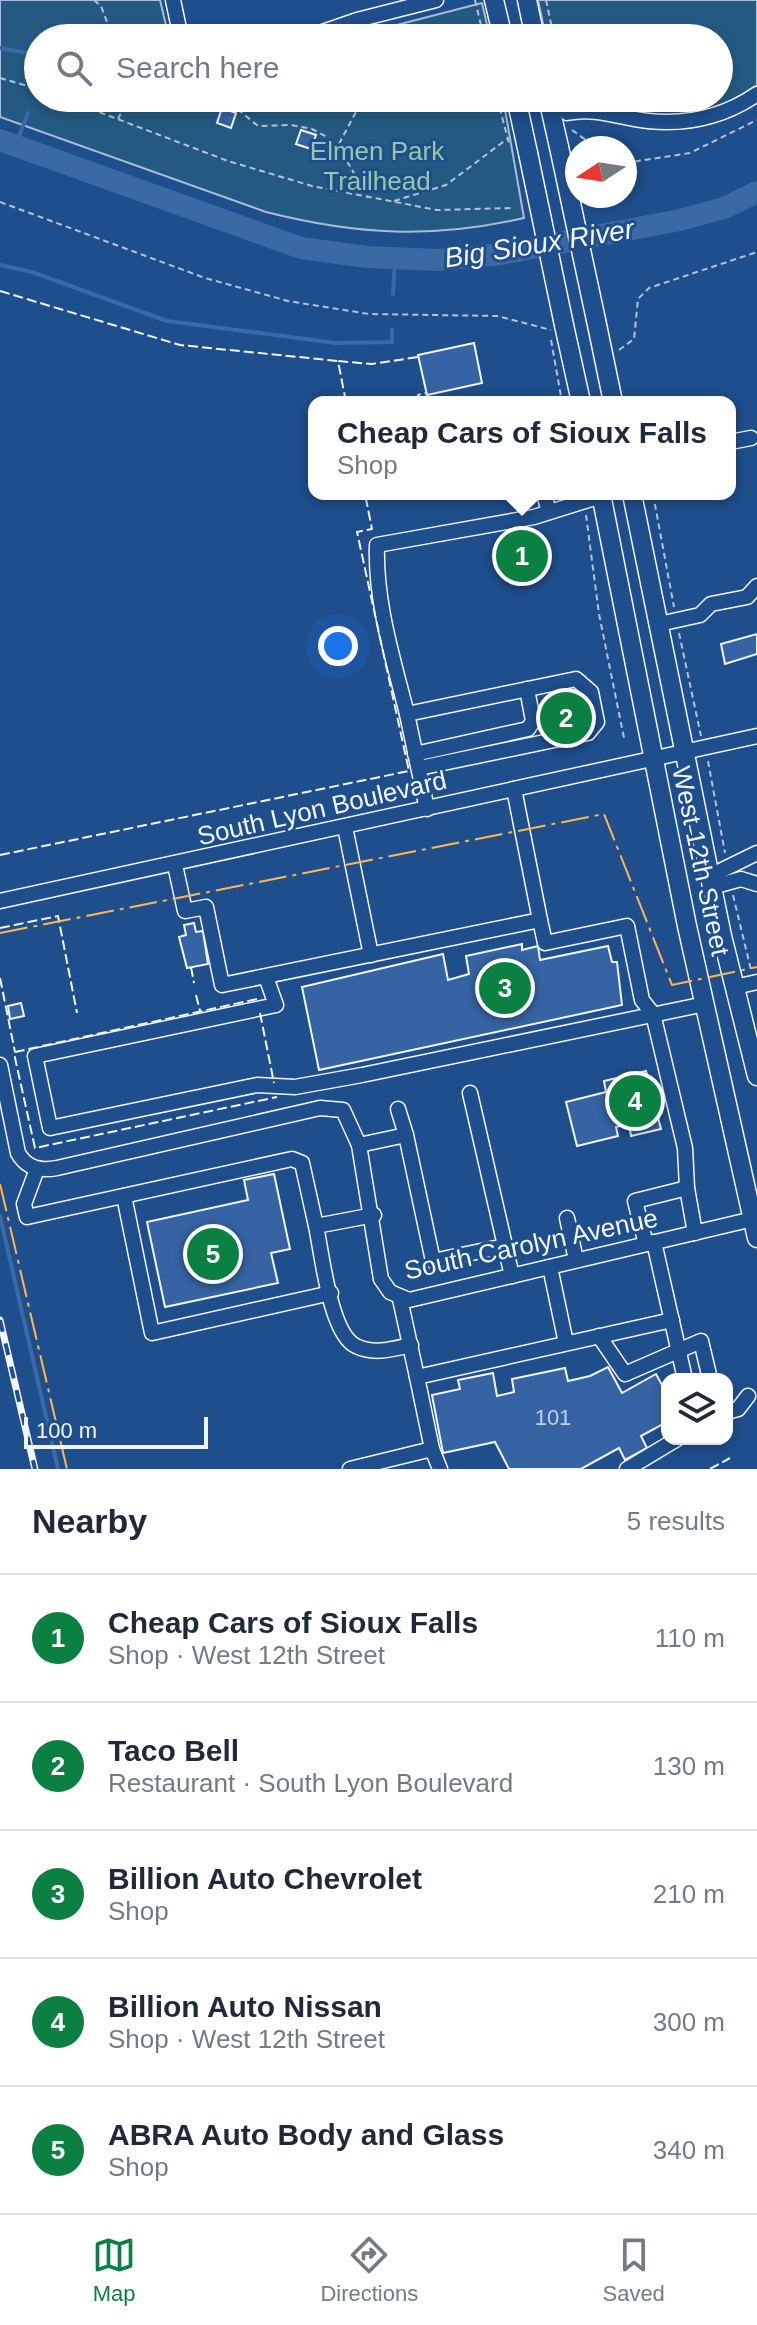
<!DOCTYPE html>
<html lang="en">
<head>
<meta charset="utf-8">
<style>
	:root { --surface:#fff; --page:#f6f6f7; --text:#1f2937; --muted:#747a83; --line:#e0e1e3; --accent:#0b8043 }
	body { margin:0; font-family:Helvetica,sans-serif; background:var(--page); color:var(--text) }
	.controls { position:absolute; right:24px; bottom:24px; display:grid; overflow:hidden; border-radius:16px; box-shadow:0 4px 12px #0003 }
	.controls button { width:72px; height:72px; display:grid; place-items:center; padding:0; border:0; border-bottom:2px solid var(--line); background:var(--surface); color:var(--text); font:40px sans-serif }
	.compass { position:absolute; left:565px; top:136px; width:72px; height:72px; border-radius:50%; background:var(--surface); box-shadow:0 4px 12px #0003; rotate:258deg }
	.scale { position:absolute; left:24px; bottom:20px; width:184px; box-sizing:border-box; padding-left:8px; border:4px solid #f2f6ff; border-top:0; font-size:22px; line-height:28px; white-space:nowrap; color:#f2f6ff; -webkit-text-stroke:6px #1f4e8c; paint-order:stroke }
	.you { position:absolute; left:338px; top:646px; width:28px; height:28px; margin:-20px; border:6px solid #fff; border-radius:50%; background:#1a73e8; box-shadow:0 0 0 12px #1a73e833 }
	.badge { display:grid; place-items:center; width:52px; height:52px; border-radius:50%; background:var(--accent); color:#fff; font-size:26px; font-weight:700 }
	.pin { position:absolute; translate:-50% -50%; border:4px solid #fff; box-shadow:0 2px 8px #0006 }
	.popup { position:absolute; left:308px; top:396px; width:428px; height:104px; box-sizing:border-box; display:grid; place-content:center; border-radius:16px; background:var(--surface); filter:drop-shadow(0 2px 6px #0005); font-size:26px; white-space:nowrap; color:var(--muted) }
	.popup b { font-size:30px; color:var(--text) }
	.popup::after { content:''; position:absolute; left:50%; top:100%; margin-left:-16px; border:16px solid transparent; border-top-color:var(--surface) }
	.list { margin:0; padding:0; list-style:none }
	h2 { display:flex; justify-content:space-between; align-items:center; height:104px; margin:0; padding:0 32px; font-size:34px }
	h2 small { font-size:26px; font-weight:400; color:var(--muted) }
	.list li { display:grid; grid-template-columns:52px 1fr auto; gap:24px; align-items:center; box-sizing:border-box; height:128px; padding:0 32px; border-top:2px solid var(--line) }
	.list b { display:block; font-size:30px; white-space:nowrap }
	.list p { margin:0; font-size:26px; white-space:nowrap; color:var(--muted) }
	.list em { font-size:26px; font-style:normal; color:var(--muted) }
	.icon { flex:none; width:44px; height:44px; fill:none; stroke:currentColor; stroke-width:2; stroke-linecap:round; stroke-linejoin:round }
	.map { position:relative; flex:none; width:757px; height:1469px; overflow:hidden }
	.search { position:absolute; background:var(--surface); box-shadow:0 4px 12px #0003; left:24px; right:24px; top:24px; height:88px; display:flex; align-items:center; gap:20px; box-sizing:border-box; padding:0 28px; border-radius:44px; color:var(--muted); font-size:30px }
	.sheet { height:744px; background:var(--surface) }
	nav { display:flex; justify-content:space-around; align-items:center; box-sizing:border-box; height:112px; border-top:2px solid var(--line); background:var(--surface); font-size:22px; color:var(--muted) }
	nav a { display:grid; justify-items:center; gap:4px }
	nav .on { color:var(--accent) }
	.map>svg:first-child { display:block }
	.green { fill:#245a82; stroke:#a8bbd7; stroke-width:2 }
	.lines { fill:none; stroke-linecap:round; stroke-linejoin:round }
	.stream { stroke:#3b69a3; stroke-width:4 }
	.river { stroke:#3b69a3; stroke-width:22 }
	.building { fill:#3563a3; stroke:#f2f6ff; stroke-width:2 }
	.minor-casing { stroke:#f2f6ff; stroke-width:17 }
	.major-casing { stroke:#f2f6ff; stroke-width:21 }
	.path { stroke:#b3c4dc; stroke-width:2; stroke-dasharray:6 4; stroke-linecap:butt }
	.minor { stroke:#1f4e8c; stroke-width:14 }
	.major { stroke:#1f4e8c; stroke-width:18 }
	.rail-casing { stroke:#f2f6ff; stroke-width:7 }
	.rail { stroke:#1f4e8c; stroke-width:4; stroke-dasharray:12; stroke-linecap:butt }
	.major-bridge-casing { stroke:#f2f6ff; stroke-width:21; stroke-linecap:butt }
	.major-bridge { stroke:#1f4e8c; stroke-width:18 }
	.fence { stroke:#f2f6ff; stroke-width:2; stroke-dasharray:10 4; stroke-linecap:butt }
	.power { stroke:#ffb74d; stroke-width:2; stroke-dasharray:28 6 4 6; stroke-linecap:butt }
	.labels { text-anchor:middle; stroke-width:6; stroke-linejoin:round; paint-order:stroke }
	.number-label { font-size:22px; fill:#c3d1e8 }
	.park-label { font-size:26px; fill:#97c8a6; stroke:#1f4e8c }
	.street-label { font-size:26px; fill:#f2f6ff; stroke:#1f4e8c }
	.water-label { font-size:28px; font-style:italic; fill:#f2f6ff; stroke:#1f4e8c }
</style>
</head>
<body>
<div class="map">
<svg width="757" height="1469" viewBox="0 0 757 1469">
	<rect width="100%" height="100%" fill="#1f4e8c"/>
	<g class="green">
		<path d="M 0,0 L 160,0 L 169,38 L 38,38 L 38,98 L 503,98 L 524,218 C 433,239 357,235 266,212 L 0,117 Z"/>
		<path d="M 538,0 L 757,0 L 757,85 C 725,109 685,121 645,114 C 615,109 591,98 560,102 L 559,98 L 719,98 L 719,38 L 546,38 Z"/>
		<polygon points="482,3 490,38 346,38"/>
	</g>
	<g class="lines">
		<g class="stream">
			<polyline points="0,48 38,55"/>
			<polyline points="16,144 28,113"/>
			<polyline points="0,265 32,272 167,321 336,343 392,342 392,330"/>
			<polyline points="393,294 395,259"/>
			<polyline points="0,1216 58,1469"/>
		</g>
		<polyline class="river" points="0,140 301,248 367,257 438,260 501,254 680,220 724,208 757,192"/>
	</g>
	<g class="building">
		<polygon points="222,108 236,113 231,128 217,123"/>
		<polygon points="301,130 316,135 311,149 296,144"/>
		<polygon points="474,343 482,383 427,395 418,355"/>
		<polygon points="531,547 534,563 501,571 497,555"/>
		<polygon points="757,634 757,654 725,664 721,644"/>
		<polygon points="583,706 588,726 544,736 540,715"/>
		<polygon points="194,923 196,932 203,931 208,964 187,968 179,937 186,935 184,925"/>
		<polygon points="522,944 522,950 538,946 540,960 608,946 612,962 617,962 622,1005 319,1070 302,987 443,954 448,980 469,974 466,956"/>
		<polygon points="21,1003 24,1016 10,1019 8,1006"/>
		<polygon points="646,1071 661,1129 631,1136 629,1124 616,1127 618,1136 577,1146 566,1102 606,1092 604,1081"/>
		<polygon points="274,1174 290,1249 271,1253 278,1283 165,1307 147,1222 248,1200 244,1180"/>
		<polygon points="608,1367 622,1393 656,1374 667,1394 667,1422 641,1436 647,1448 625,1460 619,1448 581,1469 509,1469 495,1442 443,1453 432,1395 460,1389 458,1380 493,1373 497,1396 514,1392 512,1379 565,1368 568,1381 590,1376"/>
	</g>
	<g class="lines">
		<defs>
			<g id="minor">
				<polyline points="173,0 181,38"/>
				<polyline points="305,38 357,20 436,0"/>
				<path d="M 567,113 C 597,107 619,118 648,121 C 687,125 725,116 757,94"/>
				<polyline points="730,442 751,438"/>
				<polyline points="544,494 549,512"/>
				<polyline points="659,624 700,615 711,604 747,597 757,586"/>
				<path d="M 407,714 C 393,658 375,602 377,545 L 534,517 L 601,496"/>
				<polyline points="415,754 528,729 533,721 527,689"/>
				<polyline points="419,768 588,733 597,722 591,692 576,679 407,714 427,809"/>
				<polyline points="514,789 540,920"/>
				<polyline points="345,827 371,955"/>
				<polyline points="175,865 185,911 206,907 222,985 540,920 545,943 627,926 642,1000 653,1014 685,1148 687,1188"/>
				<polyline points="710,876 757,853"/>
				<polyline points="712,887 741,879 757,884"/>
				<polyline points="0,901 757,736"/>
				<polyline points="266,977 276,1005 35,1056 50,1128 257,1085 295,1087 362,1075 705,1004"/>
				<polyline points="735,987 757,982"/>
				<path d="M 0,1065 L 18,1153 C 27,1169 41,1171 57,1168 L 320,1108 L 343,1110 L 359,1145 L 381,1279 L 390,1292 L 409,1300 L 753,1219"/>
				<polyline points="470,1093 512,1276"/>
				<polyline points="406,1135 433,1261 505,1246"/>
				<polyline points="359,1145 406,1135 398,1109"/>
				<polyline points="37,1169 24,1204 27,1217 292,1159 302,1163 316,1226 374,1215"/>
				<polyline points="124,1196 152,1333 331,1293"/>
				<polyline points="567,1218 576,1260"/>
				<path d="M 316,1226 C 322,1254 330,1334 356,1346 C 374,1355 393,1349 411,1345"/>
				<polyline points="654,1242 685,1379"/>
				<polyline points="646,1244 635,1201 687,1188 695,1233"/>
				<polyline points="550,1267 566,1343"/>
				<polyline points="400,1299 417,1377 672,1320"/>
				<polyline points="599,1336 625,1374 701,1341 710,1379"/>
				<polyline points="727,1412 738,1409 748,1396"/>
				<polyline points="432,1449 440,1469"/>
				<polyline points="350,1469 432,1449 417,1377"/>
				<polyline points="627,1469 677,1439"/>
			</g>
			<g id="major">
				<polyline points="494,0 503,38"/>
				<polyline points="527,0 535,38"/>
				<polyline points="516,98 528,153"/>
				<polyline points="548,98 559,147"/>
				<polyline points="596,320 613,402"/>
				<polyline points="564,325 581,402"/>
				<polyline points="601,494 687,926 757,1238"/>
				<polyline points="632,494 722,936 757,1076"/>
			</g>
		</defs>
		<use href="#minor" class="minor-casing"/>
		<use href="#major" class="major-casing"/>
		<g class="path">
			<polyline points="94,0 101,6 113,38"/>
			<polyline points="475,0 484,38"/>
			<polyline points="546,0 554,38"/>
			<polyline points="0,78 38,89"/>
			<polyline points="62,98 228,161 312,186 437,210 513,208"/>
			<polyline points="210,98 235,107 258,126 291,125 312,129 327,137 338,145 368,198"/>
			<polyline points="497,98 509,143"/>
			<polyline points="236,107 246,98"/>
			<polyline points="118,119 128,98"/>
			<polyline points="572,130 597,148"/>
			<polyline points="339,144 358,108 358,98"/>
			<polyline points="625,163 690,153 757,120"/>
			<polyline points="394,201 446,185 507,139"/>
			<polyline points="0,202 205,278 288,301 369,314 497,316 551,330"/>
			<polyline points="551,340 562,402"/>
			<polyline points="619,350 634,339 638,299 649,288 757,252"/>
			<polyline points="653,494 674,607"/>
			<polyline points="586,515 599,614 624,738"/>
			<polyline points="679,633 701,736"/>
			<polyline points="708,761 725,853"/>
			<polyline points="733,895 751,970"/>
		</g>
		<use href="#minor" class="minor"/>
		<use href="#major" class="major"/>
		<defs>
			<polyline id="rail" points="0,1320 35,1469"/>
		</defs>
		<use href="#rail" class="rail-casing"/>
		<use href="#rail" class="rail"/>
		<defs>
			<g id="major-bridge">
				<polyline points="559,147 596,320"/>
				<polyline points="528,153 564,325"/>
			</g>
		</defs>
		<use href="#major-bridge" class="major-bridge-casing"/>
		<use href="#major-bridge" class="major-bridge"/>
		<g class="fence">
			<polyline points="0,291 180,345 338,361"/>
			<polyline points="346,402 338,361 372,364 418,357"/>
			<polyline points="420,402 418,395 426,393"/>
			<polyline points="0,855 409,771 357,532 372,529 365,494"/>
			<polyline points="0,928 58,916 77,1013"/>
			<polyline points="191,967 194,983"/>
			<polyline points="0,978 15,1052"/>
			<polyline points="196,995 200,1011"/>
			<polyline points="257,999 15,1052 15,1058 35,1148 277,1097"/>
			<polyline points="260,1013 274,1083"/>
			<polyline points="710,1469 730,1458"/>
		</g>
		<g class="power">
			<polyline points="0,933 604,814 672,985 757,967"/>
			<polyline points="0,1184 67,1469"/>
		</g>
	</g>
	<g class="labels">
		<g class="number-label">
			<text x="553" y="1425">101</text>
		</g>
		<g class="park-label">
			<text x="377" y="160">Elmen Park<tspan x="377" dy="30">Trailhead</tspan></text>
		</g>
		<g class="street-label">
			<text transform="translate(322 808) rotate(-13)" y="9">South Lyon Boulevard</text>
			<text transform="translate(701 861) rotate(78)" y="9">West 12th Street</text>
			<text transform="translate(531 1244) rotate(-12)" y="9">South Carolyn Avenue</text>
		</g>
		<g class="water-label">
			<text transform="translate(539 243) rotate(-9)" y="10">Big Sioux River</text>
		</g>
	</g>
</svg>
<div class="controls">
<button><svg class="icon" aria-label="layers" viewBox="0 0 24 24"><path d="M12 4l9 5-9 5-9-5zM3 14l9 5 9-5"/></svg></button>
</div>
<svg class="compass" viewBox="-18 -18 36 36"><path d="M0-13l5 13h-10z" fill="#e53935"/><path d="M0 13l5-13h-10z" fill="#747a83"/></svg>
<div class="scale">100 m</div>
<div class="you"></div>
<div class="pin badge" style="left:522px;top:556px">1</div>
<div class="popup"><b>Cheap Cars of Sioux Falls</b>Shop</div>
<div class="pin badge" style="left:566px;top:718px">2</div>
<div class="pin badge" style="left:505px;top:988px">3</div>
<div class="pin badge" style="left:635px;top:1101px">4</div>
<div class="pin badge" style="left:213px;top:1254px">5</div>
<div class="search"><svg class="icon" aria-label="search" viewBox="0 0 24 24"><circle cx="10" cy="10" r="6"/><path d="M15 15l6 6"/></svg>Search here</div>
</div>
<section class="sheet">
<h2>Nearby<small>5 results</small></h2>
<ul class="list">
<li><span class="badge">1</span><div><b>Cheap Cars of Sioux Falls</b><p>Shop · West 12th Street</p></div><em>110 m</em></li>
<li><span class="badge">2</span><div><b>Taco Bell</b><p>Restaurant · South Lyon Boulevard</p></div><em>130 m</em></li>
<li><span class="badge">3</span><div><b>Billion Auto Chevrolet</b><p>Shop</p></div><em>210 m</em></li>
<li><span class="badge">4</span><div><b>Billion Auto Nissan</b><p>Shop · West 12th Street</p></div><em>300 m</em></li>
<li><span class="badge">5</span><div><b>ABRA Auto Body and Glass</b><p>Shop</p></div><em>340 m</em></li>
</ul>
</section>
<nav>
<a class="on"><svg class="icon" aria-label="map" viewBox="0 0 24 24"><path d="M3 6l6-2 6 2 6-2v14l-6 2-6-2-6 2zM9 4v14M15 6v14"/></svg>Map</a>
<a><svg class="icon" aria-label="directions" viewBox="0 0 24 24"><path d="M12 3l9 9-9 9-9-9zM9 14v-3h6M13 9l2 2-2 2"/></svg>Directions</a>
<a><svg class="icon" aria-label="saved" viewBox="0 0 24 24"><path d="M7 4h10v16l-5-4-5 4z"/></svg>Saved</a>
</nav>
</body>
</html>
